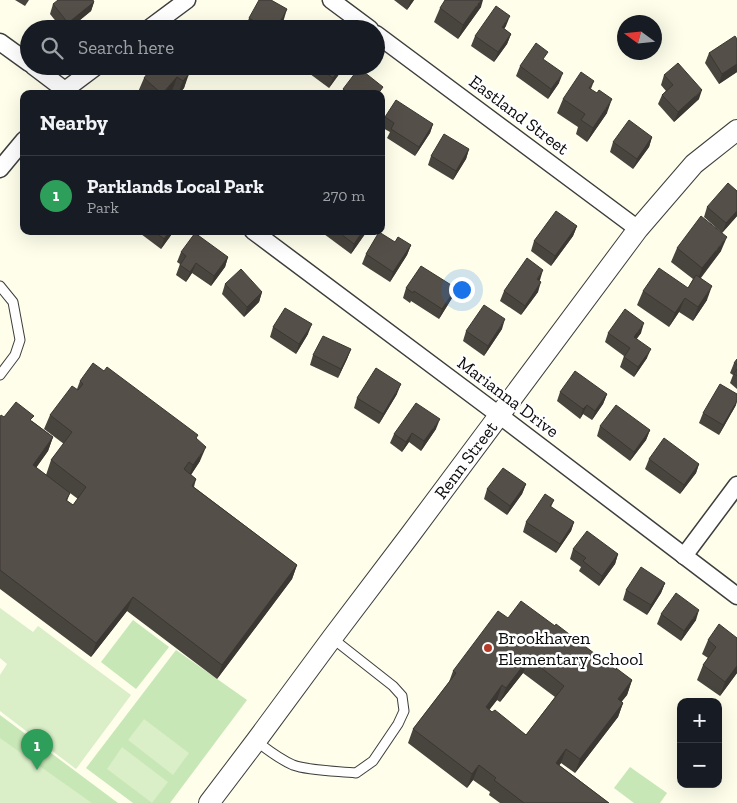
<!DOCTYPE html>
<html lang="en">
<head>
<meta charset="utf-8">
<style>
	:root { --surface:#171b24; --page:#242831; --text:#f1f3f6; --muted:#9ea1a6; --line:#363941; --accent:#1a73e8 }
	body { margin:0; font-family:"Zilla Slab",serif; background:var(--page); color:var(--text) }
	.controls { position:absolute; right:15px; bottom:15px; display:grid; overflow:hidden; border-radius:10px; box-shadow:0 5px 20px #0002 }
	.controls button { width:45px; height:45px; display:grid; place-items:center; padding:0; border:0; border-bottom:1px solid var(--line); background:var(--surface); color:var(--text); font:25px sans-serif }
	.compass { position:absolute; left:617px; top:15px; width:45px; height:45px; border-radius:50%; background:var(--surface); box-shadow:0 5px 20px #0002; rotate:285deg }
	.you { position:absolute; left:461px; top:289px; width:18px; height:18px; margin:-12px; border:4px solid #fff; border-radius:50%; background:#1a73e8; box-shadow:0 0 0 8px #1a73e833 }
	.badge { display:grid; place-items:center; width:32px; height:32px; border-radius:50%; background:var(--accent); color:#fff; font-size:16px; font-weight:700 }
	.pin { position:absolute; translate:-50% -41px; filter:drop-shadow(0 1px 2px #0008) }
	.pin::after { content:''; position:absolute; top:26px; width:18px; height:15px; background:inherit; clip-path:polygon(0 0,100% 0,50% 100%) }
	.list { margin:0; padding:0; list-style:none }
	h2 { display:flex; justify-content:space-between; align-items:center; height:65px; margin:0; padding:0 20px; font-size:21px }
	h2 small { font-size:16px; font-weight:400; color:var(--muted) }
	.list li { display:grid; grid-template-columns:32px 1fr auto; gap:15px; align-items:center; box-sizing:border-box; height:80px; padding:0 20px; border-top:1px solid var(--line) }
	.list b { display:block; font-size:19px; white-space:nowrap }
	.list p { margin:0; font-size:16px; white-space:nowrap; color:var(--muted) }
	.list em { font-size:16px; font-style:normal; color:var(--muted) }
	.icon { flex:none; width:28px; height:28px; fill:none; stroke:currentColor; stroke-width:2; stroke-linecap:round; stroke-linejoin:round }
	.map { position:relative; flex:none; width:737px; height:803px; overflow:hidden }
	.search { position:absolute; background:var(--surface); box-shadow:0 5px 20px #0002; left:20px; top:20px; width:365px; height:55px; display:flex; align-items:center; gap:12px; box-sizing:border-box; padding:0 18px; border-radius:28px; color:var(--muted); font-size:19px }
	.panel { position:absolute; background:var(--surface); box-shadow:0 5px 20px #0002; left:20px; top:90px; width:365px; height:145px; border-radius:10px }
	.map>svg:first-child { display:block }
	.green { fill:#c7e7b6 }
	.pitch { fill:#daeec8 }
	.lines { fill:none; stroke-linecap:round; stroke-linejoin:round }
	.service-casing { stroke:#3e3e3e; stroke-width:11 }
	.minor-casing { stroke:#3e3e3e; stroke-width:19 }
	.tertiary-casing { stroke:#3e3e3e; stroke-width:22 }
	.service { stroke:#fff; stroke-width:9 }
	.minor { stroke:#fff; stroke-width:16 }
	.tertiary { stroke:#fff; stroke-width:20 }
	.wall { fill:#48443e; fill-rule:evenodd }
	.shaded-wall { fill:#3b3732 }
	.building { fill:#544f48; stroke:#3b3732; fill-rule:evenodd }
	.poi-dot { fill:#b63b29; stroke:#fff; stroke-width:2 }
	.labels { text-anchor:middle; stroke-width:5; stroke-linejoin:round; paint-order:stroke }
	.street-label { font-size:18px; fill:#0b0b0b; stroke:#fff }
	.poi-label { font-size:18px; fill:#0b0b0b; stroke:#fff; text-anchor:start }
</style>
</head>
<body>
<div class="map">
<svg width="737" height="803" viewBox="0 0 737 803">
	<rect width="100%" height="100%" fill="#fefeeb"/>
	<g class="green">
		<polygon points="133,620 169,647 136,689 101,662"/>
		<polygon points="176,650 247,700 170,803 133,803 86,768"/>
		<polygon points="0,715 118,803 0,803"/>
		<polygon points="630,767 667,793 660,803 634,803 614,788"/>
	</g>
	<g class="pitch">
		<polygon points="0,608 33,632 38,626 131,695 76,769 0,711 0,675 7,664 0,658"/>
		<polygon points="144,719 189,753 173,775 128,740"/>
		<polygon points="0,738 92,803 0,803"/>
		<polygon points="122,747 168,782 152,803 107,769"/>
	</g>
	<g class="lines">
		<defs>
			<g id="service">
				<polyline points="0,286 13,302 20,340 15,355 0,375"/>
				<path d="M 256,741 C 268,750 279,759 293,765 C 310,771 337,771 356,773 L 373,761 L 398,724 L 404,711 L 402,696 L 393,686 L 332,638"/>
			</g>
			<g id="minor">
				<polyline points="331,0 370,29"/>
				<polyline points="148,29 187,0"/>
				<polyline points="376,34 638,229"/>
				<polyline points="0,42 29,63"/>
				<polyline points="33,66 70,94"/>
				<polyline points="62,94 65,90 97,66"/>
				<polyline points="0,169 24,140"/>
				<polyline points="253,231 499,415 737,596"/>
				<polyline points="684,556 737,485"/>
			</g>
			<polyline id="tertiary" points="209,803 256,741 332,638 410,535 638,229 694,164 737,130"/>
		</defs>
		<use href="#service" class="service-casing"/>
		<use href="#minor" class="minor-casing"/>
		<use href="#tertiary" class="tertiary-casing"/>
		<use href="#service" class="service"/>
		<use href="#minor" class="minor"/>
		<use href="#tertiary" class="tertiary"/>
	</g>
	<g class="wall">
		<polygon points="15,0 29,0 25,6"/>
		<polygon points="394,0 414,0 407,10"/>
		<polygon points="94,2 91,11 69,29 62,29 50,14 53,4"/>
		<polygon points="481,7 458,39 434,22 440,8"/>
		<polygon points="249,18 284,19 278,29 247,29 245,28"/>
		<polygon points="506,26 504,29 511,34 507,44 494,62 471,46 475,36"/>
		<polygon points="737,39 737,72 719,84 705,63 709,53"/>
		<polygon points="545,61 559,83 548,99 516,76 520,66"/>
		<polygon points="190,66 184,88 179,94 175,94 172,91 170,94 140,94 138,92 144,78"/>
		<polygon points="192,66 207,66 196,73"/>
		<polygon points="308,66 345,66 329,88 306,71"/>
		<polygon points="664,75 699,99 674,122 658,104 662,95 666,91 661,85"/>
		<polygon points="594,81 591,89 607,113 587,142 576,134 578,127 557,113 563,99"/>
		<polygon points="343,89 381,94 342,94"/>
		<polygon points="385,117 433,124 430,133 415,156 387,138 390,132 381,127"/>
		<polygon points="652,137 649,147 633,169 610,152 613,142"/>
		<polygon points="469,149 466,159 453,180 428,165 431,156"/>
		<polygon points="737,191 737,216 722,233 704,217 707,207"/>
		<polygon points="577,226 573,236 551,266 531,251 534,241"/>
		<polygon points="137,231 174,231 161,249"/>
		<polygon points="325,231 366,231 365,234 351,254 324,234"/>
		<polygon points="395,242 411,245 407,255 390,282 362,264 366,254"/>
		<polygon points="677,248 721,251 701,278 707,300 693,321 679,312 669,327 637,305 643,291 688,288 693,279 671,262"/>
		<polygon points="181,252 228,257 225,267 211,286 192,273 186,282 176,275 180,264 177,262"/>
		<polygon points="539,281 538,292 521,315 500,301 504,291"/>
		<polygon points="225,284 262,292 259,302 244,317 222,294"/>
		<polygon points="406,288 452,298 439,319 411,301 410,303 403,298"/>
		<polygon points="273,327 308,334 296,354 270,337"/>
		<polygon points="502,329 484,356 463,341 466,331"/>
		<polygon points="608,333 641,333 636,339 647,358 634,377 620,367 624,356 605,342"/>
		<polygon points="351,349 347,359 338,378 310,365 313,355"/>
		<polygon points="737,359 737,389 730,383 733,375 730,373 734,363"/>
		<path d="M 80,381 L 197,439 L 200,461 L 191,475 L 196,479 L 194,487 L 297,565 L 292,579 L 217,679 L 127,611 L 91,657 L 0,589 L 0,417 L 32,421 L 53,437 L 48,451 L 36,468 L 46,475 L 51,460 L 64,444 L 44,429 L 50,415 L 77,389 ZM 70,493 L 78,499 L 73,505 L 67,501 Z"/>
		<polygon points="560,392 607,394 603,404 592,420 583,414 580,419 557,401"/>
		<polygon points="397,394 379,424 354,408 357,398"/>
		<polygon points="736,405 719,435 699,423 703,413"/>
		<polygon points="600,426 650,430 646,440 630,461 597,436"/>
		<polygon points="436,429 421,451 409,442 402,452 390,443 394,434"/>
		<polygon points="649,459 699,464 696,473 680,494 645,469"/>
		<polygon points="526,484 522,494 507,515 484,499 487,489"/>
		<polygon points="554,500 551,507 574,522 571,531 556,553 523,532 526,522"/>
		<polygon points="573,549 618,554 615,564 599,586 579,571 581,567 570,559"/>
		<polygon points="665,583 661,593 647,615 623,600 626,590"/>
		<polygon points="661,614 696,620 681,641 657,624"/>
		<path d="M 508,618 L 555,626 L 616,670 L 632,680 L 627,695 L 621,701 L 623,703 L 618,717 L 575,773 L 561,763 L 559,765 L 609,803 L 500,803 L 489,795 L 490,792 L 473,780 L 467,788 L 408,743 L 413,729 L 449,682 L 453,671 ZM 523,673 L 555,697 L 526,735 L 489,710 L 497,700 L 500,702 Z"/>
		<polygon points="737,638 737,673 720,696 697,680 703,665 708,658 702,654 708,640"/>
	</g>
	<g class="shaded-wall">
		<polygon points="411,0 414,0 407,10"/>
		<polygon points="481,0 483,0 481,7 458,39 463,25"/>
		<polygon points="94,2 91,11 69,29 66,29 68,23"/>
		<polygon points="287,9 284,19 278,29 276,29"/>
		<polygon points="510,16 506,26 498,37 502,27"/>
		<polygon points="511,34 507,44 494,62 498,52"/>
		<polygon points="737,64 737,72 719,84 722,74"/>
		<polygon points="187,66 190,66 187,74 184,70"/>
		<polygon points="199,66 207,66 196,73"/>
		<polygon points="341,66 345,66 329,88 333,78"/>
		<polygon points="563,73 559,83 548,99 551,89"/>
		<polygon points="189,74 184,88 179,94 178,94 183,81"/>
		<polygon points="177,77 172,91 170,94 163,94"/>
		<polygon points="702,90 699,99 674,122 678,112"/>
		<polygon points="612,99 607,113 587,142 593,128"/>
		<polygon points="433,124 430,133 415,156 419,147"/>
		<polygon points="652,137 649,147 633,169 637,159"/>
		<polygon points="469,149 466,159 453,180 456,171"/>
		<polygon points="737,211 737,216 722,233 726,223"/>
		<polygon points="577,226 573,236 551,266 555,256"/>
		<polygon points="170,231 174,231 161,249 164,239"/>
		<polygon points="363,231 366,231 365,234 351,254 354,244"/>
		<polygon points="727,237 721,251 697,282 702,268"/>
		<polygon points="411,245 407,255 390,282 393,272"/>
		<polygon points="228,257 225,267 211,286 214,276"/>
		<polygon points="196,263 192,273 186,282 190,272"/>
		<polygon points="543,270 540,280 533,289 537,279"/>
		<polygon points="541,282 538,292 521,315 525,306"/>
		<polygon points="712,286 707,300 693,321 698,307"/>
		<polygon points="456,288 452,298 439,319 442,309"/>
		<polygon points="262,292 259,302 244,317 247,307"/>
		<polygon points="685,298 679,312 669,327 675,313"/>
		<polygon points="505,319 502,329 484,356 488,346"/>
		<polygon points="644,323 641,333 631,347 634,337"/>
		<polygon points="312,324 308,334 296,354 299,344"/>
		<polygon points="351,349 347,359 338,378 341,369"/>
		<polygon points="651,349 647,358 634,377 638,367"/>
		<polygon points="401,384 397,394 379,424 383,414"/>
		<polygon points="607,394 603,404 592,420 595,411"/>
		<polygon points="737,401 736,405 719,435 723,425"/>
		<polygon points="587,405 583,414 580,419 583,409"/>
		<polygon points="440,419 436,429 421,451 424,441"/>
		<polygon points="650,430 646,440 630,461 634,452"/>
		<polygon points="412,433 409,442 402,452 406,442"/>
		<polygon points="53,437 48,451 27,480 33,465"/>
		<polygon points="206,447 200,461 188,479 193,465"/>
		<polygon points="699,464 696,473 680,494 684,485"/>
		<polygon points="526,484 522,494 507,515 510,506"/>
		<polygon points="574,522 571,531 556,553 560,544"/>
		<polygon points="618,554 615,564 599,586 602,576"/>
		<polygon points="297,565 292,579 217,679 222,665"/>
		<polygon points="665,583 661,593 647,615 651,605"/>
		<polygon points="133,597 127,611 91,657 96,643"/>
		<polygon points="699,610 696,620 681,641 684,631"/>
		<polygon points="529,658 523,673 500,702 506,688"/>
		<polygon points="737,666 737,673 720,696 725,682"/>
		<polygon points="632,680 627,695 613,713 618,699"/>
		<polygon points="502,685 497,700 480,722 486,707"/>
		<polygon points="623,703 618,717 575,773 580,759"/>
		<polygon points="566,749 561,763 551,777 556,763"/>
		<polygon points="479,765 473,780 467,788 472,774"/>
	</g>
	<g class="building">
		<polygon points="58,0 93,0 94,2 68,23 53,4"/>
		<polygon points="259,0 271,0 287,9 276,29 267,29 249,18"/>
		<polygon points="445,0 481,0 463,25 440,8"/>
		<polygon points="496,6 510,16 502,27 511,34 498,52 475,36"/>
		<polygon points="224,21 228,29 212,29"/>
		<polygon points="735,36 737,39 737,64 722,74 709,53"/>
		<polygon points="536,43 548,52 543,59 563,73 551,89 520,66"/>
		<polygon points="678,63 702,90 678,112 662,95 673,85 664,75"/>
		<polygon points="153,66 187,66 184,70 189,74 183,81 177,77 162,94 144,78"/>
		<polygon points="316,66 341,66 333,78"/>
		<polygon points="359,68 383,87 378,94 350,94 343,89"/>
		<polygon points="581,72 594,81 589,88 597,93 599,90 612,99 593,128 581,120 585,114 563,99"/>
		<polygon points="396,100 433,124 419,147 391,129 394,123 385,117"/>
		<polygon points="629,120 652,137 637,159 613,142"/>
		<polygon points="444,134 469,149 456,171 431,156"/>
		<polygon points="728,183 737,191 737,211 726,223 707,207"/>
		<polygon points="556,211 577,226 555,256 534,241"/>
		<polygon points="701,216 727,237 702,268 677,248"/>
		<polygon points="154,231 170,231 164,239"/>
		<polygon points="337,231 363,231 354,244"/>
		<polygon points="379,232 395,242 398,237 411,245 393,272 366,254"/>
		<polygon points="195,233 228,257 214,276 196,263 190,272 180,265 186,256 181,252"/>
		<polygon points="527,258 543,270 537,279 541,282 525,306 504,291"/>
		<polygon points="421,266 456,288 442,309 414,291 413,293 406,288"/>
		<polygon points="659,268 688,288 696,275 712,286 698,307 685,298 675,313 643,291"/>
		<polygon points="241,269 262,292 247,307 225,284"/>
		<polygon points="484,305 505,319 488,346 466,331"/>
		<polygon points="285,308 312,324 299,344 273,327"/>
		<polygon points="625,309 644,323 634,337 651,349 638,367 624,357 630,348 608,333"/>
		<polygon points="323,336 351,349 341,369 313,355"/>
		<polygon points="737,359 737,365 734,363"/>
		<polygon points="93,363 104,371 107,367 198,435 196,438 206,447 193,465 189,462 184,469 196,479 192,486 297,565 222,665 133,597 96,643 0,570 0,417 1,415 4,417 16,402 34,416 30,420 53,437 33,465 70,493 66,500 73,505 86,487 51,460 72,432 50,415 72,386 78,390 83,384 80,381"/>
		<polygon points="376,368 401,384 383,414 357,398"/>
		<polygon points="737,369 737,376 734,374"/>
		<polygon points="575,371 607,394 595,411 587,405 583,409 560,392"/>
		<polygon points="720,384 737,394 737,401 723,425 703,413"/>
		<polygon points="416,403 440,419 424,441 412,433 406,442 394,434"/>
		<polygon points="616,405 650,430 634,452 600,426"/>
		<polygon points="664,438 699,464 684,485 649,459"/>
		<polygon points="503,468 526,484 510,506 487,489"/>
		<polygon points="545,494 554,500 550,506 574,522 560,544 526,522"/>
		<polygon points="587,531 618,554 602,576 583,561 586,558 573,549"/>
		<polygon points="641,567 665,583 651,605 626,590"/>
		<polygon points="676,593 699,610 684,631 661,614"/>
		<path d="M 521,601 L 555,626 L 556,624 L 616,670 L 616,668 L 632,680 L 618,699 L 623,703 L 580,759 L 566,749 L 556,763 L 609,803 L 524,803 L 494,780 L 496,778 L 479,765 L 472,774 L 413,729 L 456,673 L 453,671 L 498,611 L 508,618 ZM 529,658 L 564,686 L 526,735 L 495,710 L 492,712 L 486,707 L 502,685 L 506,688 Z"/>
		<polygon points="719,624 737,638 737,666 725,682 703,665 716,647 708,640"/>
	</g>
	<circle class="poi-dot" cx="488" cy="648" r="5"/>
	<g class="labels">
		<g class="street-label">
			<text transform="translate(519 115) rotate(37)" y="6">Eastland Street</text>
			<text transform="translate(508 397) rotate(37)" y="6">Marianna Drive</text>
			<text transform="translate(466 460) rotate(-53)" y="6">Renn Street</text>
		</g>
		<g class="poi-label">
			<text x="498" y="644">Brookhaven<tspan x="498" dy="21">Elementary School</tspan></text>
		</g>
	</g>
</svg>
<div class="controls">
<button>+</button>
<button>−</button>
</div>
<svg class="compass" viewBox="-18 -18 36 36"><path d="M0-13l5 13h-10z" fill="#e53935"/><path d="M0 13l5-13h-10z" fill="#9ea1a6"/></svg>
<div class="you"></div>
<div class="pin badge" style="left:37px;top:770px;background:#2e9e5b">1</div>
<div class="search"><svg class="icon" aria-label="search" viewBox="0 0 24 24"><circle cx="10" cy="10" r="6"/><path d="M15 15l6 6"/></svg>Search here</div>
<section class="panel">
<h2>Nearby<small></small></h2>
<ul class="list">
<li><span class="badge" style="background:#2e9e5b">1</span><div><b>Parklands Local Park</b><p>Park</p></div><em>270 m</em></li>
</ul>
</section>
</div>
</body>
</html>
